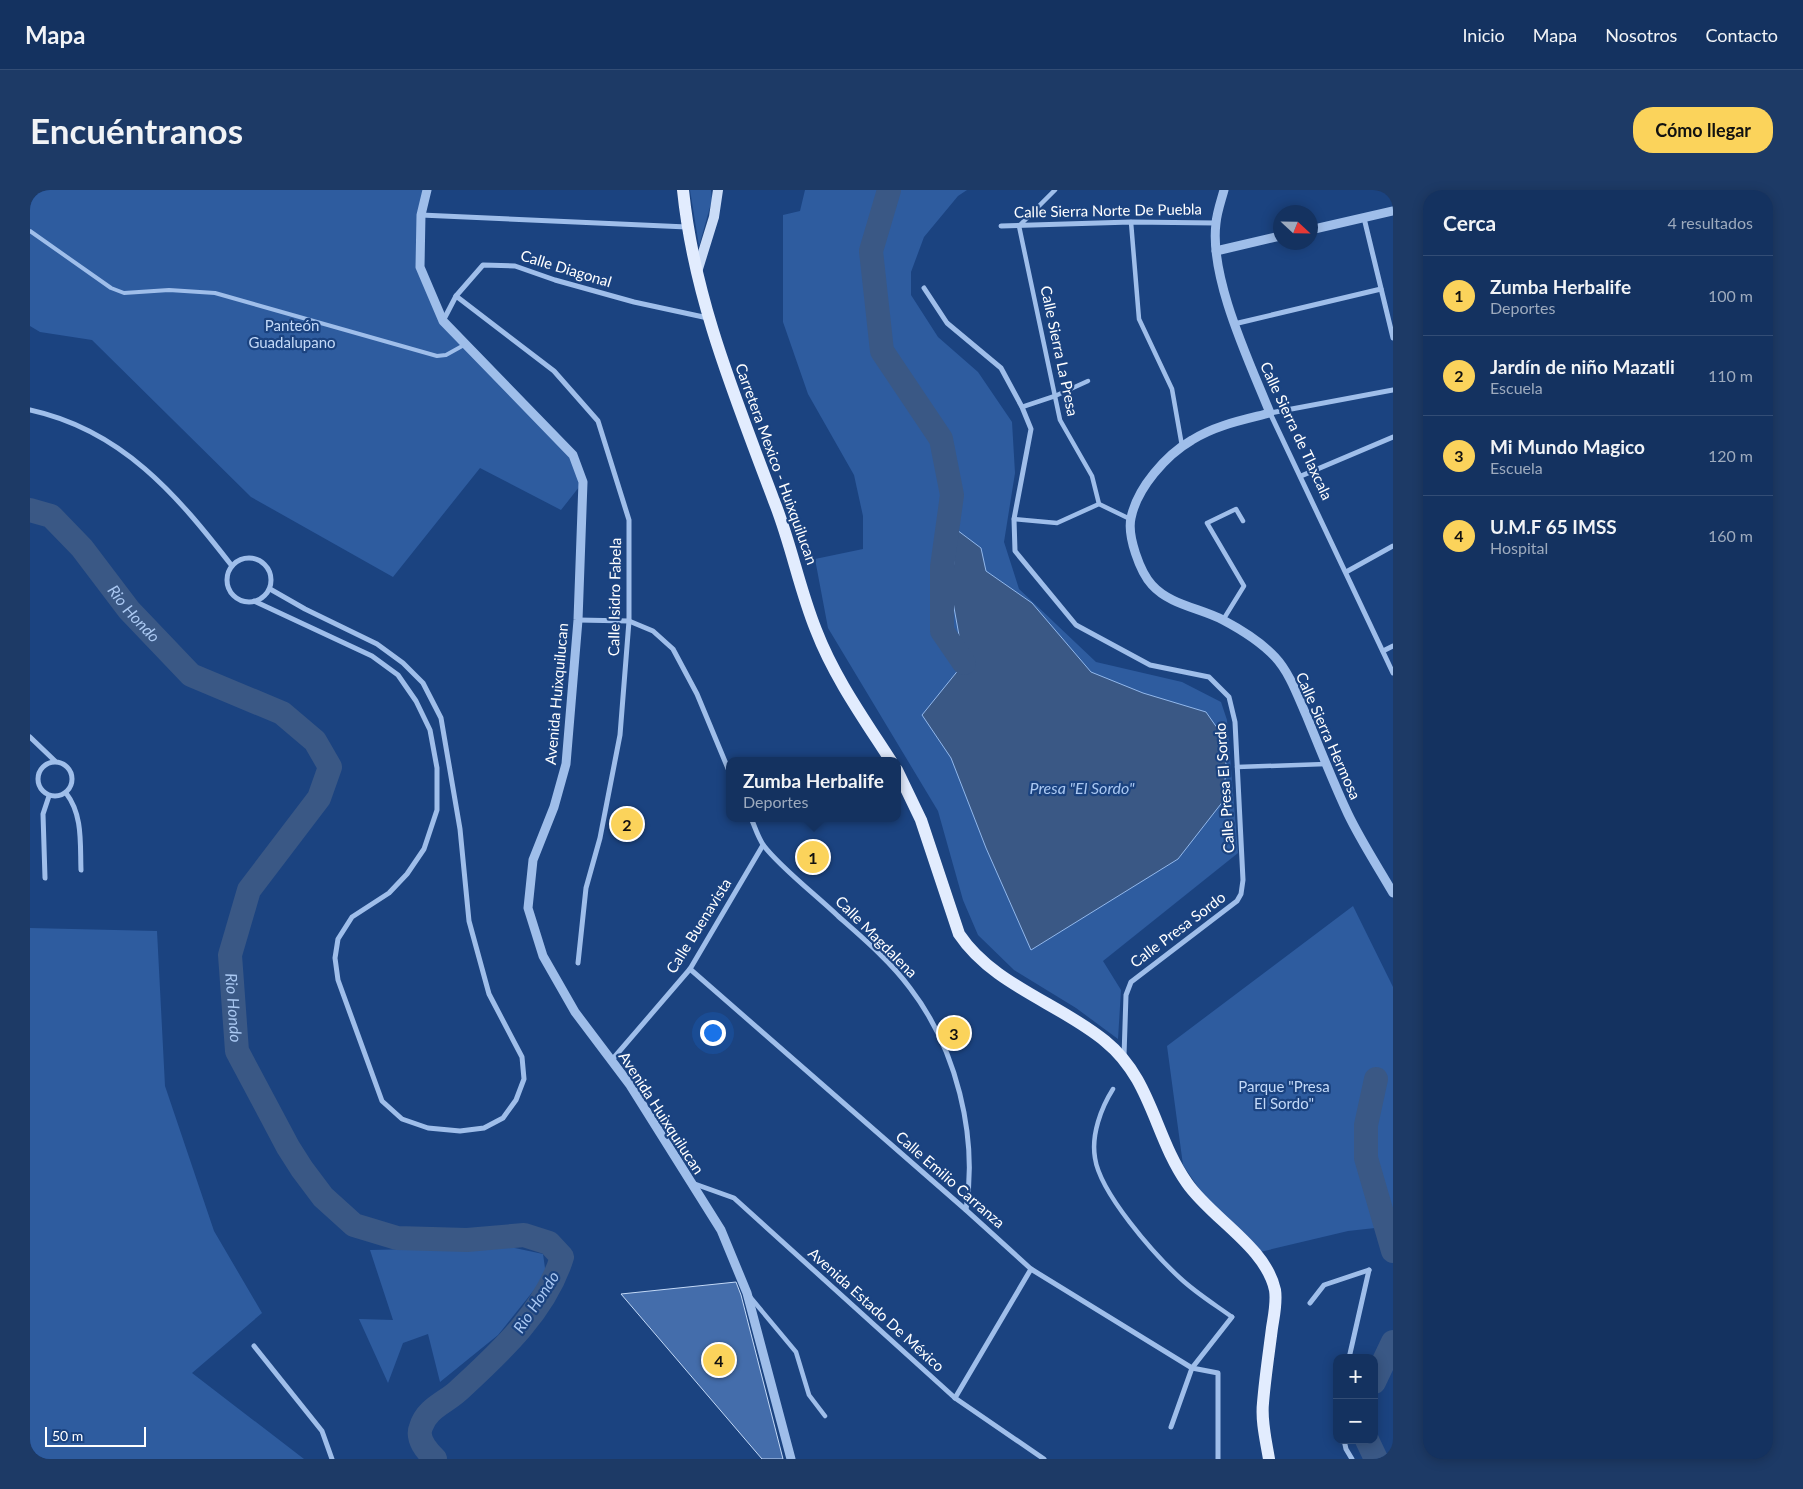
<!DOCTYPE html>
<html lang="es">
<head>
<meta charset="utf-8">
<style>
	:root { --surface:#143260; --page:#1d3a66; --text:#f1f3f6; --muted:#9daabd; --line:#334d75; --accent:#fbd35b }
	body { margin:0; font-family:Lato,sans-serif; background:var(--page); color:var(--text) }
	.controls { position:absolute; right:15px; bottom:15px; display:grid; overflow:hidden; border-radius:10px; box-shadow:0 2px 12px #0003 }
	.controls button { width:45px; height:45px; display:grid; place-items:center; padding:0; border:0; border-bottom:1px solid var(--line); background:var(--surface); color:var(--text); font:25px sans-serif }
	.compass { position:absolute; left:1243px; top:15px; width:45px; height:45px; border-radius:50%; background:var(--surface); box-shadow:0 2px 12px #0003; rotate:112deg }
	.scale { position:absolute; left:15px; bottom:12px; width:101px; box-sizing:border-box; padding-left:5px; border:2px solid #fff; border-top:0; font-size:14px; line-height:18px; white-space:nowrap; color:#fff; -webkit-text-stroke:4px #1b4380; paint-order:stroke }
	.you { position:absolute; left:682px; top:842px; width:18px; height:18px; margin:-12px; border:4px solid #fff; border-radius:50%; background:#1a73e8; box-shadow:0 0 0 8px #1a73e833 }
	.badge { display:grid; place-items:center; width:32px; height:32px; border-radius:50%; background:var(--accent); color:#111; font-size:16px; font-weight:700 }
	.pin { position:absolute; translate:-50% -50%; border:2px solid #fff; box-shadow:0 1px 5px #0006 }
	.popup { position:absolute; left:696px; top:567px; width:175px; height:65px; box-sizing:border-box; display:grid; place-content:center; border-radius:10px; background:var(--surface); filter:drop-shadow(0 1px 4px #0005); font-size:16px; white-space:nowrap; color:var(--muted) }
	.popup b { font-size:19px; color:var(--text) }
	.popup::after { content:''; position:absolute; left:50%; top:100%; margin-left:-10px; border:10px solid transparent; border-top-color:var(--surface) }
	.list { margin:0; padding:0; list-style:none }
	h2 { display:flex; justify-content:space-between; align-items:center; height:65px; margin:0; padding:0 20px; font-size:21px }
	h2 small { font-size:16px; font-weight:400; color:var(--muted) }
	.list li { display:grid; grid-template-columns:32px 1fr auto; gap:15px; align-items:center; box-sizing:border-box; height:80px; padding:0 20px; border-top:1px solid var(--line) }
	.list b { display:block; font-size:19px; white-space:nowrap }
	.list p { margin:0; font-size:16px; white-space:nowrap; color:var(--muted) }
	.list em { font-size:16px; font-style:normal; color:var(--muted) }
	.map { position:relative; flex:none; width:1363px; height:1269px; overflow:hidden; border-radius:20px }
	header { display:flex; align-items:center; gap:30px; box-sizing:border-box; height:70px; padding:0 25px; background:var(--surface); border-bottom:1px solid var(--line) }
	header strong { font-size:24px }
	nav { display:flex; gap:28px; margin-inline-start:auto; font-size:18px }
	.intro { display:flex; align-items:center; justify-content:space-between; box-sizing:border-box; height:120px; padding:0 30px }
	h1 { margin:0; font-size:35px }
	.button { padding:12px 22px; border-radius:20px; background:var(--accent); color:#111; font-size:18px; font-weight:700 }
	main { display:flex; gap:30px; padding:0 30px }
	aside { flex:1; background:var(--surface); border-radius:20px; box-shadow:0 2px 12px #0003 }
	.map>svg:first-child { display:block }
	.green { fill:#2e5c9f }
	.water { fill:#3a5885; stroke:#92b8ec }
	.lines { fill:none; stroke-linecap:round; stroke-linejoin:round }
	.river { stroke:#3a5885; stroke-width:24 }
	.building { fill:#446dab; stroke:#c3d9f7 }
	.service { stroke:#9fbeea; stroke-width:4 }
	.pedestrian { stroke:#9fbeea; stroke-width:4.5 }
	.minor { stroke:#9fbeea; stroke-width:5 }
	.tertiary { stroke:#9fbeea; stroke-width:9 }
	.secondary { stroke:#cadcf7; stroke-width:10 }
	.primary { stroke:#e2ecfe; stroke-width:12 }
	.labels { text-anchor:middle; stroke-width:4.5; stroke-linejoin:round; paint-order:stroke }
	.street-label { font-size:15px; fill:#fff; stroke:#1b4380 }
	.park-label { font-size:15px; fill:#c3d9f7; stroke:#1b4380 }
	.water-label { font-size:16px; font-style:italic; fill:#aac8f2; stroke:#1b4380 }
</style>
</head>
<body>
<header>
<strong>Mapa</strong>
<nav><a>Inicio</a><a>Mapa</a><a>Nosotros</a><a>Contacto</a></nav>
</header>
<div class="intro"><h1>Encuéntranos</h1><a class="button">Cómo llegar</a></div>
<main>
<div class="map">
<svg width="1363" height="1269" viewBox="0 0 1363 1269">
	<rect width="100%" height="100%" fill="#1b4380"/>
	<g class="green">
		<polygon points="0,0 397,0 390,77 413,131 543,265 553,292 531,320 450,278 363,387 221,307 62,150 10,142 0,136"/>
		<polygon points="660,0 681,0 682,10 669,56"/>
		<polygon points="775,0 937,0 928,6 894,47 881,82 881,105 908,147 948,182 982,232 985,283 974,352 989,399 1066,472 1152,492 1191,512 1197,530 1208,663 1073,771 1091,800 1088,849 1046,818 984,780 948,745 933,710 908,621 798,438 785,369 833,359 833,326 824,285 778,204 753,132 753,25 770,21"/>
		<polygon points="1323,716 1363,797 1363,1036 1318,1041 1230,1062 1176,1009 1153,975 1137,856"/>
		<polygon points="0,738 127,741 135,896 184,1041 232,1123 162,1183 274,1269 0,1269"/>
		<polygon points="480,1057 513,1064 516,1085 468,1145 410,1192 398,1144 373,1153 358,1193 329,1129 363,1130 340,1060"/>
	</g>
	<polygon class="water" points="927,340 951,358 956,381 1002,413 1061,482 1113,503 1176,522 1197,552 1194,610 1148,669 1001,760 956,658 921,568 892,525 934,473 921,401"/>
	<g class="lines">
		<g class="river">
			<polyline points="859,0 841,61 852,161 911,249 922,305 912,377 912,441 934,473"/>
			<path id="s1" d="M 0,320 L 21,326 L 52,358 L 99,420 L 161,485 L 252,523 L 285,551 L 300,577 L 289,608 L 219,700 L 200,765 L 207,861 L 258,957 L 272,979 L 293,1007 L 324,1035 L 367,1048 L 437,1050 L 494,1045 L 519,1053 L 532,1067 C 515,1122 469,1163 428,1201 C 415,1213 397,1218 391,1237 C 386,1249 397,1261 405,1269"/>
			<polyline points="1346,889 1336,935 1336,968 1363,1061"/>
			<polyline points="1344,1192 1363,1152"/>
			<polyline points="1337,1250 1346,1269"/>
		</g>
	</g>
	<polygon class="building" points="706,1092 711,1105 753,1269 732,1269 591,1104"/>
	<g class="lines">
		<polyline class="service" points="0,41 81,98 94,103 139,100 185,103 407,166 416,165 434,155"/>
		<g class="pedestrian">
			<polyline points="1025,0 989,36 1030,230 1062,286 1069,314"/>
			<polyline points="1101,32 1109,129 1142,199 1152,256"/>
			<polyline points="992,217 1025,206 1058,191"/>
			<polyline points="984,329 1027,333 1069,314 1100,329"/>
			<polyline points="1193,430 1214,396 1177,333 1206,319 1213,331"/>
			<polyline points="1207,577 1296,574"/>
			<path d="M 1083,899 C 1071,918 1061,945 1065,968 C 1070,1003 1124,1064 1150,1088 C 1166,1103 1184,1114 1202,1127"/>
			<polyline points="721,1108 766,1162 779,1205 795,1226"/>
		</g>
		<g class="minor">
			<polyline points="391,25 657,37"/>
			<polyline points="1334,28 1363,148"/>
			<polyline points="971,36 1101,32 1186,33"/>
			<polyline points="894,98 917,133 971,178 992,217 1001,239 984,329 985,361 1046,435 1120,475 1179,487 1199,507 1205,532 1213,690 1211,704 1207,711 1101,792 1096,805 1094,866"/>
			<polyline points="426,106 524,181 568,231 599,330 599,431 590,545 570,648 556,698 548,773"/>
			<polyline points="413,131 426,106 453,75 485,76 525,90 604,112 678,128"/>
			<polyline points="1204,134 1351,99"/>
			<polyline points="1363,200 1240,223 1363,483"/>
			<path d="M 0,220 C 92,240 147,305 202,376"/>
			<polyline points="1271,286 1363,247"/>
			<circle cx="219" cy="390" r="22"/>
			<polyline points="1316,382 1363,356"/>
			<polyline points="224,411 342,466 368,485 386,511 400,540 407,578 407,620 394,659 377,684 359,703 322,727 308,749 305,768 308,790 352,911 372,929 398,938 430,941 454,938 473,928 486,910 494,889 492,867 459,804 439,731 430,639 411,528 393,493 373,473 347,454 275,419 240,399"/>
			<polyline points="548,430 599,431 623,441 643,459 667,504 699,581"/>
			<polyline points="1353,461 1363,456"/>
			<polyline points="0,547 25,571"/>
			<circle cx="25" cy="589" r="17"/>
			<path d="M 36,603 C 53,625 50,653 51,680"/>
			<path d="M 721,628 C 725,637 728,648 734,656 C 751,678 786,705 808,726 C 833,748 860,771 880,798 C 926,858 948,945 936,1020"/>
			<polyline points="15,688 13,624 19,606"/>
			<polyline points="660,779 936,1020 1001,1079 1162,1178 1188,1183 1188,1269"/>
			<polyline points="581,871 660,779 733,655"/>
			<polyline points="662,993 704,1008 925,1208 1014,1269"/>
			<polyline points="1280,1113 1294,1095 1339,1080"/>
			<polyline points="224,1156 292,1241 302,1269"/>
			<polyline points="1319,1168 1339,1080"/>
			<polyline points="925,1208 1001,1079"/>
			<polyline points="1141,1237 1162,1178 1202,1127"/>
			<polyline points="1314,1250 1316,1259 1322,1269"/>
		</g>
		<g class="tertiary">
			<polyline points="397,0 391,25 390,77 413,131 543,265 553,292 548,430 536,574 524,617 503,670 498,718 513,766 545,822 600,895 691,1040 717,1103 761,1269"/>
			<path d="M 1194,0 C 1191,11 1187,22 1186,33 C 1179,88 1220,173 1240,223 C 1213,230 1186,235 1162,250 C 1136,265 1107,298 1101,328 C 1097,346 1110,382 1122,395 C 1140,415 1170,418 1193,430 C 1210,439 1231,452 1245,467 C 1260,483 1268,507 1277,527 C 1290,559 1303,592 1318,624 C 1331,651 1348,677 1363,703"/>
			<polyline points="1280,40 1363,21"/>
			<polyline points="1186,61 1250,46"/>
		</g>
		<polyline class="secondary" points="667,82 684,27 688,0"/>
		<g class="primary">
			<path d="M 653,0 C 664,109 706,209 744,311 C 761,353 769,398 786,440 C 804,487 834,529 861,571"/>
			<path d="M 867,580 L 891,630 L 929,744 C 963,795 1029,813 1075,851 C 1122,889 1124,946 1157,993 C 1181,1028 1236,1057 1245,1100 C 1247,1112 1244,1125 1242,1138 C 1239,1162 1235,1188 1233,1213 C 1231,1231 1236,1251 1239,1269"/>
		</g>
	</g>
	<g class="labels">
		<g class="street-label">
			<text transform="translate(1078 21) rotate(-1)" y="5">Calle Sierra Norte De Puebla</text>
			<text transform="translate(536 79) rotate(17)" y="5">Calle Diagonal</text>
			<text transform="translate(1029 161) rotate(78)" y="5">Calle Sierra La Presa</text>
			<text transform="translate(1266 241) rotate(65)" y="5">Calle Sierra de Tlaxcala</text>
			<text transform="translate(746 274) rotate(70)" y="5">Carretera Mexico - Huixquilucan</text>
			<text transform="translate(585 407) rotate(-89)" y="5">Calle Isidro Fabela</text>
			<text transform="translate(527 504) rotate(-85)" y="5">Avenida Huixquilucan</text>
			<text transform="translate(1298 546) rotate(66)" y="5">Calle Sierra Hermosa</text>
			<text transform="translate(1195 598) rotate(-94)" y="5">Calle Presa El Sordo</text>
			<text transform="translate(669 736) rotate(-58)" y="5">Calle Buenavista</text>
			<text transform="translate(1148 740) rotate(-37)" y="5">Calle Presa Sordo</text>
			<text transform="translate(846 747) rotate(45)" y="5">Calle Magdalena</text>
			<text transform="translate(631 923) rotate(57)" y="5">Avenida Huixquilucan</text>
			<text transform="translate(920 990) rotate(41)" y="5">Calle Emilio Carranza</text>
			<text transform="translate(846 1120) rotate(42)" y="5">Avenida Estado De México</text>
		</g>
		<g class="park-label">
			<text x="262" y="141">Panteón<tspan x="262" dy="17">Guadalupano</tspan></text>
			<text x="1254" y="902">Parque "Presa<tspan x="1254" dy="17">El Sordo"</tspan></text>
		</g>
		<g class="water-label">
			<text dy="6" stroke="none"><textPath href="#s1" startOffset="150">Rio Hondo</textPath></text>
			<text x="1052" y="604">Presa "El Sordo"</text>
			<text dy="6" stroke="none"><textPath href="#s1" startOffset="675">Rio Hondo</textPath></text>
			<text transform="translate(506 1112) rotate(-57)" y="6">Rio Hondo</text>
		</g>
	</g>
</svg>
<div class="controls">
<button>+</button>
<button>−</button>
</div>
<svg class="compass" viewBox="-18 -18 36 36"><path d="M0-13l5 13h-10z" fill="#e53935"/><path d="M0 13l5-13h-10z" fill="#9daabd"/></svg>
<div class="scale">50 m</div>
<div class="you"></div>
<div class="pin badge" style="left:783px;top:667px">1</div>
<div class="popup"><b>Zumba Herbalife</b>Deportes</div>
<div class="pin badge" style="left:597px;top:634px">2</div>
<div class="pin badge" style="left:924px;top:843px">3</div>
<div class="pin badge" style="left:689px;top:1170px">4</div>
</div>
<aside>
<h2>Cerca<small>4 resultados</small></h2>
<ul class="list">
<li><span class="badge">1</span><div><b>Zumba Herbalife</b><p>Deportes</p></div><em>100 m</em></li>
<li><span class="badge">2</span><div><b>Jardín de niño Mazatli</b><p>Escuela</p></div><em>110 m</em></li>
<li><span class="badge">3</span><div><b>Mi Mundo Magico</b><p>Escuela</p></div><em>120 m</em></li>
<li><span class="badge">4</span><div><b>U.M.F 65 IMSS</b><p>Hospital</p></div><em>160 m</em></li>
</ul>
</aside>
</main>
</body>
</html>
